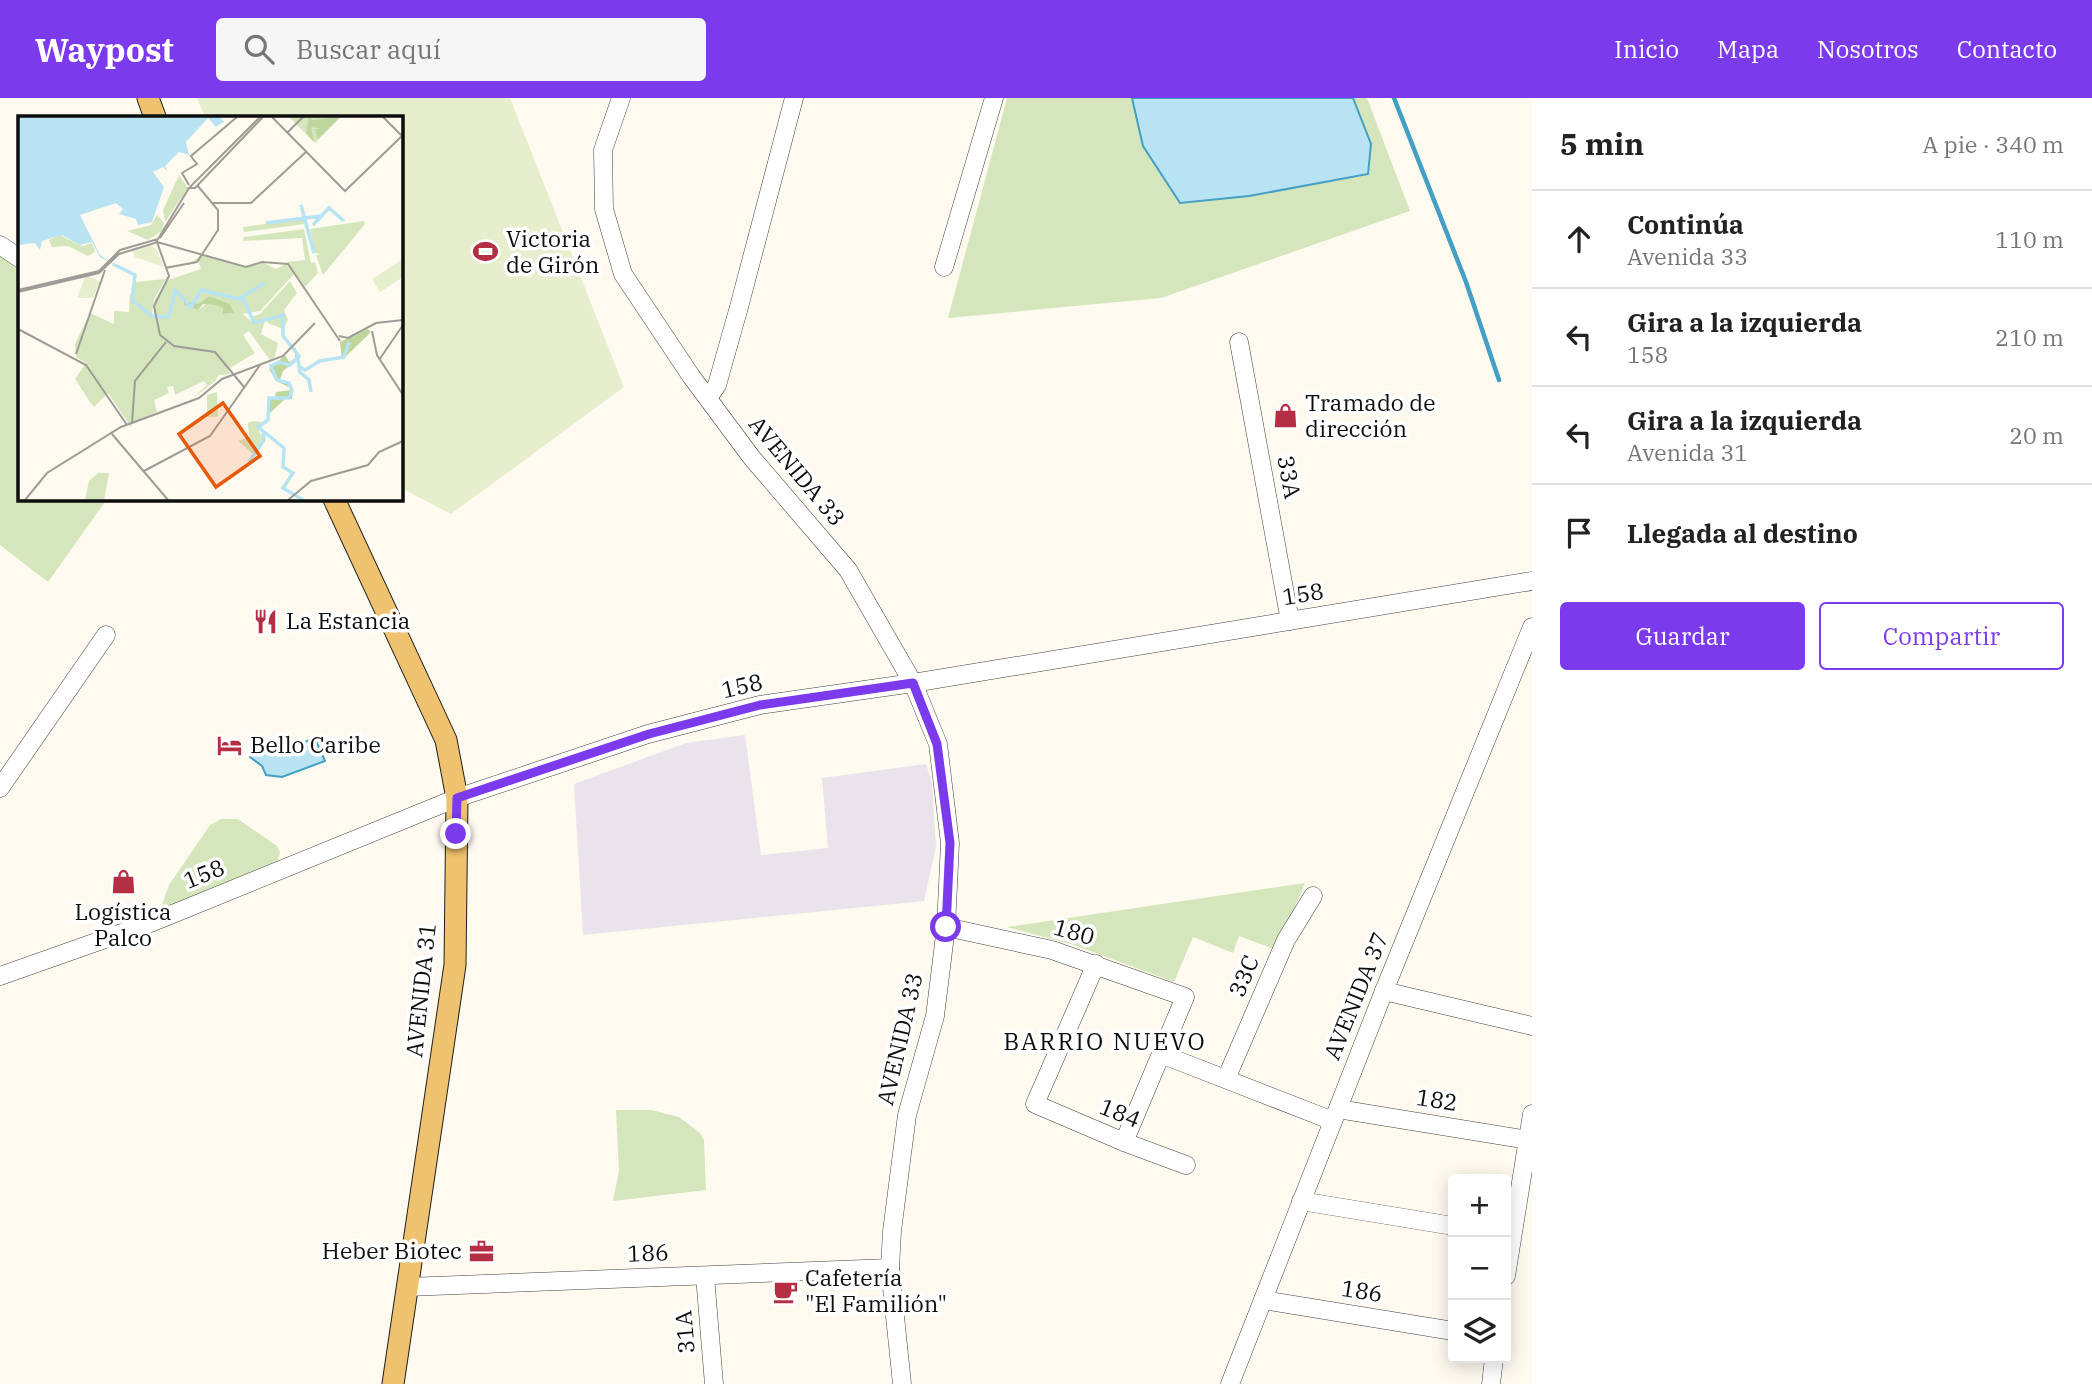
<!DOCTYPE html>
<html lang="es">
<head>
<meta charset="utf-8">
<style>
	:root { --surface:#fff; --page:#f6f6f6; --text:#222; --muted:#767676; --line:#e0e0e0; --accent:#7c3aed }
	body { margin:0; font-family:"IBM Plex Serif",serif; background:var(--page); color:var(--text) }
	.controls { position:absolute; right:21px; bottom:21px; display:grid; overflow:hidden; border-radius:7px; box-shadow:0 4px 18px #0003 }
	.controls button { width:63px; height:63px; display:grid; place-items:center; padding:0; border:0; border-bottom:2px solid var(--line); background:var(--surface); color:var(--text); font:35px sans-serif }
	.stop { position:absolute; width:21px; height:21px; margin:-16px; border:5px solid #7c3aed; border-radius:50%; background:#fff }
	.stop.end { background:#7c3aed; border-color:#fff; box-shadow:0 2px 7px #0008 }
	.list { margin:0; padding:0; list-style:none }
	h2 { display:flex; justify-content:space-between; align-items:center; height:91px; margin:0; padding:0 28px; font-size:30px }
	h2 small { font-size:23px; font-weight:400; color:var(--muted) }
	.list li { display:grid; grid-template-columns:46px 1fr auto; gap:21px; align-items:center; box-sizing:border-box; height:98px; padding:0 28px; border-top:2px solid var(--line) }
	.list b { display:block; font-size:26px; white-space:nowrap }
	.list p { margin:0; font-size:23px; white-space:nowrap; color:var(--muted) }
	.list em { font-size:23px; font-style:normal; color:var(--muted) }
	.actions { display:flex; gap:14px; padding:21px 28px }
	.actions a { flex:1; padding:16px 0; border:2px solid var(--accent); border-radius:7px; text-align:center; font-size:24px; color:var(--accent) }
	.actions .main { background:var(--accent); color:#fff }
	.icon { flex:none; width:38px; height:38px; fill:none; stroke:currentColor; stroke-width:2; stroke-linecap:round; stroke-linejoin:round }
	.map { position:relative; flex:none; width:1532px; height:1286px; overflow:hidden }
	header { display:flex; align-items:center; gap:42px; box-sizing:border-box; height:98px; padding:0 35px; background:var(--accent); color:#fff }
	header strong { font-size:33px }
	nav { display:flex; gap:38px; margin-inline-start:auto; font-size:24px }
	.search { width:490px; height:63px; background:var(--page); display:flex; align-items:center; gap:18px; box-sizing:border-box; padding:0 24px; border-radius:7px; color:var(--muted); font-size:26px }
	main { display:flex }
	aside { flex:1; background:var(--surface) }
	.map>svg:first-child { display:block }
	.industrial { fill:#eae3ec }
	.green { fill:#d6e6bc }
	.pitch { fill:#e6eecd }
	.water { fill:#b8e3f2; stroke:#449fc4; stroke-width:2 }
	.lines { fill:none; stroke-linecap:round; stroke-linejoin:round }
	.stream { stroke:#449fc4; stroke-width:4.5 }
	.minor-casing { stroke:#414141; stroke-width:19 }
	.major-casing { stroke:#1f1f1f; stroke-width:23 }
	.minor { stroke:#fff; stroke-width:18 }
	.major { stroke:#efc26f; stroke-width:21 }
	.route { stroke:#7c3aed; stroke-width:9 }
	.labels { text-anchor:middle; stroke-width:7; stroke-linejoin:round; paint-order:stroke }
	.poi-label { font-size:23px; fill:#0e0e0e; stroke:#fff; text-anchor:start }
	.street-label { font-size:23px; fill:#0e0e0e; stroke:#fff }
	.neighbourhood-label { font-size:24px; letter-spacing:2px; fill:#0e0e0e; stroke:#fff }
	.inset-river { fill:none; stroke:#b8e3f2; stroke-width:3.5 }
	.inset-road { fill:none; stroke:#9e9c96; stroke-width:2 }
	.view { fill:#e8590c; fill-opacity:0.15; stroke:#e8590c; stroke-width:3.5 }
	.inset-edge { fill:none; stroke:#0e0e0e; stroke-width:3.5 }
</style>
</head>
<body>
<header>
<strong>Waypost</strong>
<div class="search"><svg class="icon" aria-label="search" viewBox="0 0 24 24"><circle cx="10" cy="10" r="6"/><path d="M15 15l6 6"/></svg>Buscar aquí</div>
<nav><a>Inicio</a><a>Mapa</a><a>Nosotros</a><a>Contacto</a></nav>
</header>
<main>
<div class="map">
<svg width="1532" height="1286" viewBox="0 0 1532 1286">
	<rect width="100%" height="100%" fill="#fefaf0"/>
	<polygon class="industrial" points="745,637 761,757 828,750 822,680 926,666 932,685 936,749 924,803 583,837 574,686 686,645"/>
	<g class="green">
		<polygon points="1007,0 1367,0 1410,113 1161,200 948,220"/>
		<polygon points="0,157 19,170 19,401 107,401 48,484 0,447"/>
		<polygon points="221,721 238,721 277,748 280,754 276,770 161,816 162,807 169,787 210,727"/>
		<polygon points="1305,785 1277,852 1239,838 1233,855 1193,839 1174,884 1074,847 1007,829"/>
		<polygon points="616,1012 651,1012 679,1019 700,1035 704,1042 706,1092 613,1103 619,1073"/>
	</g>
	<polygon class="pitch" points="197,0 510,0 624,289 451,416 401,390 401,19 205,19"/>
	<g class="water">
		<polygon points="1132,0 1353,0 1371,46 1368,76 1249,98 1180,105 1143,48"/>
		<polygon points="315,640 325,663 282,679 266,677 262,668 250,659 257,648 270,657"/>
	</g>
	<g class="lines">
		<polyline class="stream" points="1394,0 1466,184 1499,282"/>
		<defs>
			<g id="minor">
				<polyline points="621,0 603,52 604,111 623,176 691,278 752,360 848,472 913,585 938,646 950,745 946,829 935,918 907,1017 892,1133 890,1170 902,1286"/>
				<polyline points="0,147 19,160"/>
				<polyline points="944,169 994,0"/>
				<polyline points="1239,244 1290,523"/>
				<polyline points="708,300 717,287 739,209 794,0"/>
				<polyline points="0,690 106,537"/>
				<polyline points="946,829 1052,852 1185,899 1124,1044"/>
				<polyline points="1096,866 1035,1006 1124,1044 1186,1067"/>
				<polyline points="0,878 153,824 457,700 648,636 760,607 913,585 1532,483"/>
				<polyline points="1384,893 1532,928"/>
				<polyline points="1161,956 1333,1023"/>
				<polyline points="1226,981 1286,842 1313,798"/>
				<polyline points="1338,1011 1528,1042"/>
				<polyline points="1301,1103 1453,1128"/>
				<polyline points="705,1178 714,1286"/>
				<polyline points="1506,1178 1532,1016"/>
				<polyline points="407,1189 890,1170"/>
				<polyline points="1263,1202 1453,1233"/>
				<polyline points="1230,1286 1384,893 1532,529"/>
				<polyline points="1491,1286 1494,1260"/>
			</g>
			<g id="major">
				<polyline points="148,0 155,19"/>
				<polyline points="334,401 446,642 457,700 455,867 393,1286"/>
			</g>
		</defs>
		<use href="#minor" class="minor-casing"/>
		<use href="#major" class="major-casing"/>
		<use href="#minor" class="minor"/>
		<use href="#major" class="major"/>
	</g>
	<g class="lines">
		<polyline class="route" points="456,736 457,700 649,636 760,607 913,585 937,646 950,745 946,829"/>
	</g>
	<defs>
		<symbol id="stadium-bare" viewBox="-9 -9 18 18"><path d="M0-5a6.5 5 0 1 0 0 10a6.5 5 0 1 0 0-10ZM-3.5-1.8h7v3.6h-7Z" fill="#b52f44" stroke="#fff" stroke-width="2.5" paint-order="stroke"/></symbol>
		<symbol id="shop-bare" viewBox="-9 -9 18 18"><path d="M-5-2.5h2.3a2.7 3.5 0 0 1 5.4 0H5L5.5 6h-11ZM-1.5-2.5h3a1.5 2.3 0 0 0-3 0Z" fill="#b52f44" stroke="#fff" stroke-width="2.5" paint-order="stroke"/></symbol>
		<symbol id="restaurant-bare" viewBox="-9 -9 18 18"><path d="M-5-6h1v4h1v-4h1v4h1v-4h1v5L-1.5 .5V6h-2V.5L-5-1ZM5-6V6H3V1.5H1.5Q1.5-4 5-6Z" fill="#b52f44" stroke="#fff" stroke-width="2.5" paint-order="stroke"/></symbol>
		<symbol id="hotel-bare" viewBox="-9 -9 18 18"><path d="M-6-4.5h1.5V1H6V5H4.5V3h-9V5H-6ZM-4 0a1.8 1.8 0 1 1 3.6 0ZM.5 0V-2.5h3Q6-2.5 6 0Z" fill="#b52f44" stroke="#fff" stroke-width="2.5" paint-order="stroke"/></symbol>
		<symbol id="office-bare" viewBox="-9 -9 18 18"><path d="M-6-3h4V-5.5h4V-3h4V5H-6ZM-1-4.5V-3h2v-1.5ZM-6 0V1H6V0Z" fill="#b52f44" stroke="#fff" stroke-width="2.5" paint-order="stroke"/></symbol>
		<symbol id="cafe-bare" viewBox="-9 -9 18 18"><path d="M-5.5-4.5H6V0H3Q3 3.5 0 3.5H-2.5Q-5.5 3.5-5.5 0ZM3-3.2v2h1.7v-2ZM-6 4.5H4V6H-6Z" fill="#b52f44" stroke="#fff" stroke-width="2.5" paint-order="stroke"/></symbol>
	</defs>
	<g fill-rule="evenodd">
		<use href="#stadium-bare" x="468" y="136" width="35" height="35"/>
		<use href="#shop-bare" x="1268" y="300" width="35" height="35"/>
		<use href="#restaurant-bare" x="248" y="506" width="35" height="35"/>
		<use href="#hotel-bare" x="212" y="630" width="35" height="35"/>
		<use href="#shop-bare" x="106" y="766" width="35" height="35"/>
		<use href="#office-bare" x="464" y="1136" width="35" height="35"/>
		<use href="#cafe-bare" x="768" y="1176" width="35" height="35"/>
	</g>
	<g class="labels">
		<g class="poi-label">
			<text x="506" y="149">Victoria<tspan x="506" dy="26">de Girón</tspan></text>
			<text x="1305" y="313">Tramado de<tspan x="1305" dy="26">dirección</tspan></text>
			<text x="286" y="531">La Estancia</text>
			<text x="250" y="655">Bello Caribe</text>
			<text x="123" y="822" text-anchor="middle">Logística<tspan x="123" dy="26">Palco</tspan></text>
			<text x="462" y="1161" text-anchor="end">Heber Biotec</text>
			<text x="805" y="1188">Cafetería<tspan x="805" dy="26">"El Familión"</tspan></text>
		</g>
		<g class="street-label">
			<text transform="translate(797 373) rotate(50)" y="8">AVENIDA 33</text>
			<text transform="translate(1289 379) rotate(80)" y="8">33A</text>
			<text transform="translate(1303 496) rotate(-9)" y="8">158</text>
			<text transform="translate(742 588) rotate(-13)" y="8">158</text>
			<text transform="translate(204 776) rotate(-22)" y="8">158</text>
			<text transform="translate(1074 834) rotate(16)" y="8">180</text>
			<text transform="translate(1244 878) rotate(-67)" y="8">33C</text>
			<text transform="translate(421 892) rotate(-84)" y="8">AVENIDA 31</text>
			<text transform="translate(1356 898) rotate(-68)" y="8">AVENIDA 37</text>
			<text transform="translate(900 941) rotate(-77)" y="8">AVENIDA 33</text>
			<text transform="translate(1437 1002) rotate(9)" y="8">182</text>
			<text transform="translate(1120 1015) rotate(22)" y="8">184</text>
			<text transform="translate(648 1155) rotate(-2)" y="8">186</text>
			<text transform="translate(1362 1193) rotate(9)" y="8">186</text>
			<text transform="translate(685 1234) rotate(-95)" y="8">31A</text>
		</g>
		<g class="neighbourhood-label">
			<text x="1105" y="952">BARRIO NUEVO</text>
		</g>
	</g>
	<g transform="translate(18 18)">
		<rect width="385" height="385" fill="#fefaf0"/>
		<path d="M 271,1 L 323,1 L 297,27 ZM 161,59 L 170,72 L 147,106 L 145,94 ZM 139,99 L 146,107 L 144,115 L 130,124 L 109,115 L 133,109 ZM 286,103 L 287,108 L 226,116 L 225,111 ZM 346,105 L 347,108 L 305,159 L 298,139 L 303,138 L 297,137 L 292,113 ZM 286,113 L 293,147 L 297,146 L 300,157 L 287,171 L 269,146 L 287,144 L 284,122 L 225,125 L 226,121 ZM 42,119 L 64,130 L 74,127 L 77,136 L 70,140 L 50,130 L 34,131 L 31,124 ZM 183,139 L 228,151 L 244,146 L 258,153 L 268,148 L 276,158 L 242,195 L 224,198 L 237,208 L 247,204 L 243,218 L 260,227 L 257,241 L 252,244 L 231,215 L 225,219 L 237,237 L 212,252 L 205,245 L 212,258 L 201,259 L 196,267 L 188,259 L 195,267 L 174,283 L 189,269 L 186,265 L 157,279 L 155,270 L 149,271 L 151,277 L 136,284 L 139,296 L 115,306 L 114,300 L 113,311 L 90,277 L 76,291 L 72,286 L 57,263 L 68,247 L 58,241 L 57,228 L 72,197 L 96,208 L 96,195 L 111,196 L 112,177 L 117,189 L 135,201 L 137,183 L 150,164 L 183,153 L 180,144 L 169,150 ZM 191,180 L 212,188 L 216,197 L 205,198 L 205,191 L 197,189 L 188,188 L 180,194 L 166,189 L 180,188 ZM 148,163 L 136,183 L 134,199 L 116,184 L 117,166 ZM 272,165 L 279,177 L 266,194 L 270,204 L 265,213 L 250,207 L 248,202 L 237,206 L 233,201 L 242,198 ZM 199,276 L 200,301 L 189,301 L 189,279 ZM 235,305 L 244,306 L 239,311 L 245,323 L 235,338 L 220,325 L 231,321 L 230,307 ZM 80,357 L 91,357 L 86,384 L 67,384 L 71,365 Z" fill="#d6e6bc" fill-rule="evenodd"/>
		<path d="M 291,1 L 295,4 L 322,1 L 300,23 L 297,13 L 304,13 L 293,11 L 296,26 L 288,17 ZM 191,180 L 212,188 L 216,197 L 205,198 L 205,192 L 197,189 L 185,188 L 180,194 L 166,189 L 166,185 L 180,188 ZM 350,213 L 353,216 L 324,244 L 322,226 ZM 277,231 L 282,242 L 265,255 L 262,264 L 272,267 L 275,273 L 258,265 L 251,253 L 267,239 L 271,246 L 277,243 ZM 275,274 L 274,283 L 267,283 L 251,298 L 250,282 L 257,281 L 258,276 Z" fill="#bcd69c"/>
		<path d="M 131,128 L 138,133 L 146,151 L 117,141 L 114,133 ZM 385,143 L 385,161 L 362,176 L 354,163 ZM 72,160 L 82,166 L 75,182 L 59,182 L 67,161 Z" fill="#e6eecd"/>
		<path d="M 0,1 L 202,1 L 206,6 L 198,11 L 190,2 L 168,26 L 171,39 L 161,36 L 147,50 L 150,56 L 145,51 L 135,56 L 146,71 L 134,106 L 120,109 L 118,103 L 101,98 L 105,93 L 98,87 L 62,99 L 82,139 L 98,150 L 82,141 L 74,126 L 62,129 L 44,119 L 24,125 L 22,134 L 17,127 L 0,129 Z" fill="#b8e3f2"/>
		<path class="inset-river" d="M 283,89 L 296,137M 248,107 L 303,100M 295,109 L 311,92 L 326,105M 95,148 L 117,159 L 114,184 L 134,200 L 151,201 L 157,174 L 173,191 L 183,174 L 226,184 L 236,207 L 265,199 L 265,220 L 281,240 L 272,249 L 261,246 L 253,250 L 259,264 L 271,267 L 274,275 L 271,282 L 251,282 L 250,304 L 240,311 L 266,332 L 265,351 L 275,357 L 265,372 L 285,384M 220,183 L 247,167M 279,237 L 282,256 L 291,264 L 293,276M 282,251 L 287,254 L 302,245 L 326,241 L 331,226M 231,346 L 246,324 L 245,317"/>
		<path class="inset-road" d="M 242,1 L 171,72 L 177,72 L 245,1M 254,1 L 327,75 L 385,19M 365,1 L 385,21M 270,16 L 285,1M 175,43 L 173,40 L 219,1M 171,69 L 164,57 L 179,48 L 175,43M 195,87 L 233,87 L 289,35M 142,122 L 166,87M 140,123 L 171,72M 147,152 L 179,146 L 200,114 L 200,94 L 179,69M 0,174 L 81,155 L 102,134 L 140,123 L 137,127 L 101,138 L 81,157 L 0,176M 0,213 L 68,249 L 109,309M 354,215 L 359,239 L 385,279M 321,220 L 330,222 L 358,207 L 385,204M 58,238 L 87,154M 361,244 L 385,209M 226,271 L 197,236 L 156,230 L 142,219 L 136,190 L 151,160 L 139,126 L 228,151 L 244,146 L 270,148 L 322,225M 114,307 L 117,265 L 148,226M 94,318 L 150,384M 126,355 L 192,320 L 242,249M 7,384 L 29,357 L 103,311 L 181,282 L 204,263 L 265,240 L 297,207M 270,384 L 293,365 L 350,349 L 361,336 L 385,325"/>
		<path class="view" d="M 205,287 L 242,340 L 198,371 L 161,318 Z"/>
		<rect width="385" height="385" class="inset-edge"/>
	</g>
</svg>
<div class="controls">
<button>+</button>
<button>−</button>
<button><svg class="icon" aria-label="layers" viewBox="0 0 24 24"><path d="M12 4l9 5-9 5-9-5zM3 14l9 5 9-5"/></svg></button>
</div>
<div class="stop" style="left:946px;top:829px"></div>
<div class="stop end" style="left:456px;top:736px"></div>
</div>
<aside>
<h2>5 min<small>A pie · 340 m</small></h2>
<ul class="list">
<li><svg class="icon" aria-label="ahead" viewBox="0 0 24 24"><path d="M12 20V5M6 11l6-6 6 6"/></svg><div><b>Continúa</b><p>Avenida 33</p></div><em>110 m</em></li>
<li><svg class="icon" aria-label="left" viewBox="0 0 24 24"><path d="M17 20v-9H6M10 6l-5 5 5 5"/></svg><div><b>Gira a la izquierda</b><p>158</p></div><em>210 m</em></li>
<li><svg class="icon" aria-label="left" viewBox="0 0 24 24"><path d="M17 20v-9H6M10 6l-5 5 5 5"/></svg><div><b>Gira a la izquierda</b><p>Avenida 31</p></div><em>20 m</em></li>
<li><svg class="icon" aria-label="arrive" viewBox="0 0 24 24"><path d="M6 21V4h12l-3 4 3 4H6"/></svg><div><b>Llegada al destino</b></div></li>
</ul>
<div class="actions"><a class="main">Guardar</a><a>Compartir</a></div>
</aside>
</main>
</body>
</html>
